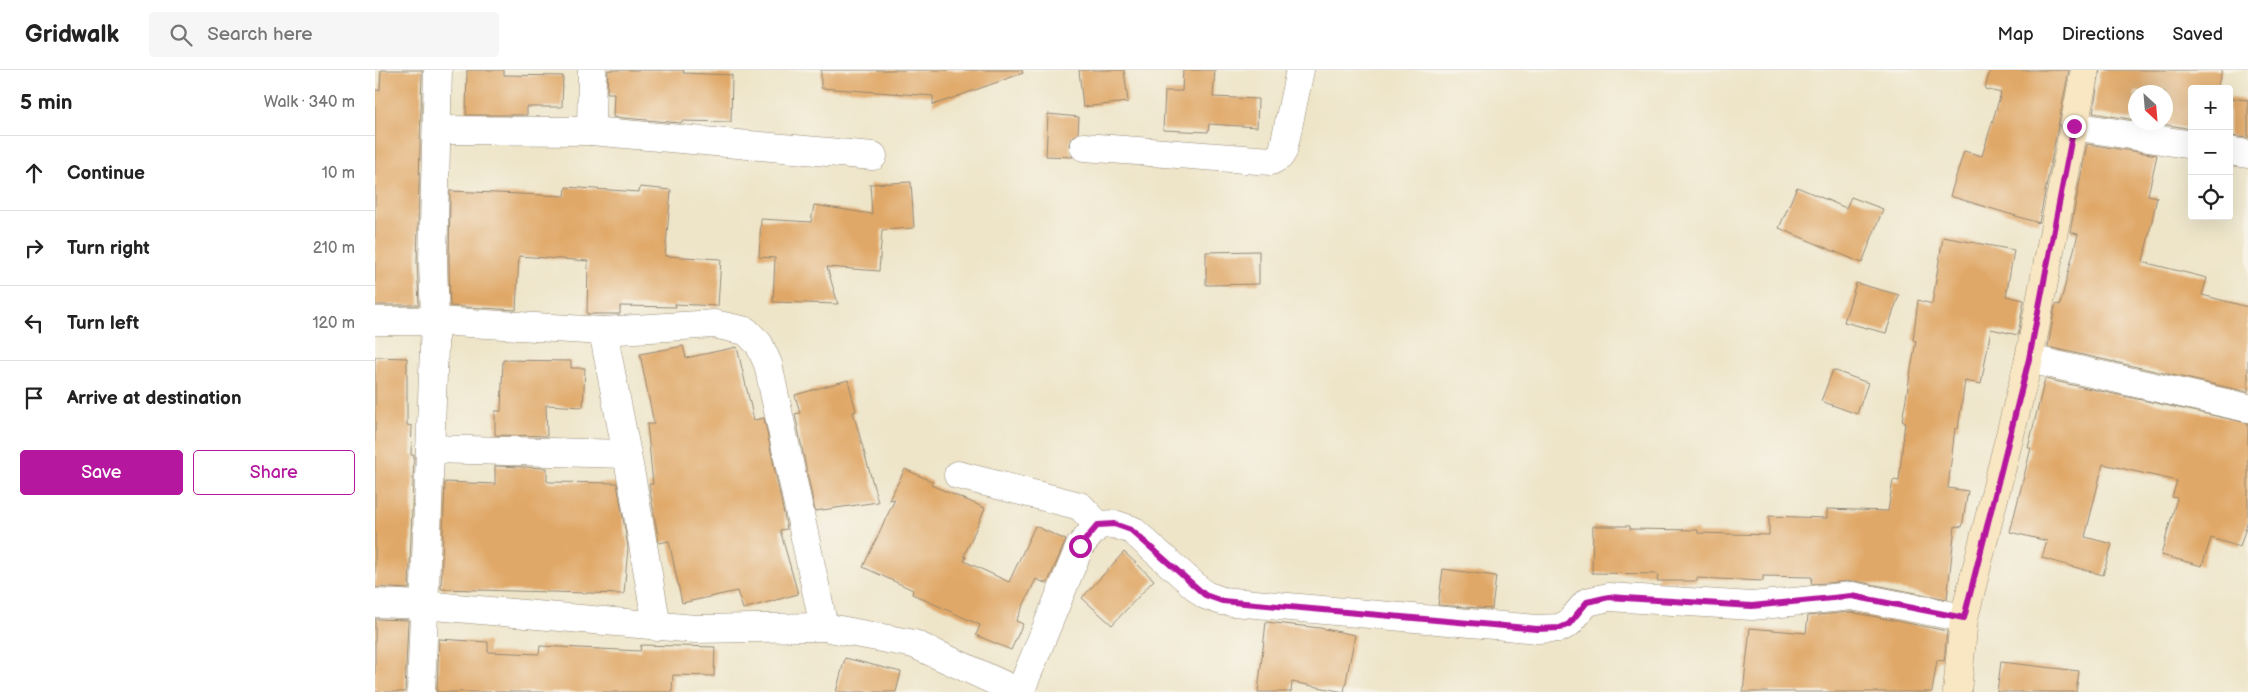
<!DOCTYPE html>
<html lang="en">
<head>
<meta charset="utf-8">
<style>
	:root { --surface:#fff; --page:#f6f6f6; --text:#222; --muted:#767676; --line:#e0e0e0; --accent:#b5179e }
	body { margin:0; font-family:"Balsamiq Sans",sans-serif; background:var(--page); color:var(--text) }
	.controls { position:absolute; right:15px; top:15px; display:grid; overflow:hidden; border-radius:5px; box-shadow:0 5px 20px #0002 }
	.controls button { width:45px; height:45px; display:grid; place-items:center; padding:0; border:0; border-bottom:1px solid var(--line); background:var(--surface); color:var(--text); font:25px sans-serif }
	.compass { position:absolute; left:1753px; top:15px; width:45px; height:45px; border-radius:50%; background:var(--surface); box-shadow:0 5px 20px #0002; rotate:154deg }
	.stop { position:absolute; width:15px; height:15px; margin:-11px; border:4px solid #b5179e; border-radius:50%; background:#fff }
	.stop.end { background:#b5179e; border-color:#fff; box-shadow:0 1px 5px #0008 }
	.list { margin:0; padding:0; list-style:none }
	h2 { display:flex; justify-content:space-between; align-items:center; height:65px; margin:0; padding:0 20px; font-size:21px }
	h2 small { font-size:16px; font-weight:400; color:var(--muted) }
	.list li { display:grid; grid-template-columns:32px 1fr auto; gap:15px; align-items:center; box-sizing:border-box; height:75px; padding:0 20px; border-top:1px solid var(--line) }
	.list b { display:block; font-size:19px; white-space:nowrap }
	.list em { font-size:16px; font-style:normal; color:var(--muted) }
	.actions { display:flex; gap:10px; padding:15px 20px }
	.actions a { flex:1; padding:11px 0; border:1px solid var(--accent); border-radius:5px; text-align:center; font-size:18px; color:var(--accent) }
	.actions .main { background:var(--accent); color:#fff }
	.icon { flex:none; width:28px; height:28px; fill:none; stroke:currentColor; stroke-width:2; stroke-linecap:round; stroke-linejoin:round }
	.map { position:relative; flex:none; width:1873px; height:622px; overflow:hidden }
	header { display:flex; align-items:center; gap:30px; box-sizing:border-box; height:70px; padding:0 25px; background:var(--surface); border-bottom:1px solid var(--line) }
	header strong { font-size:24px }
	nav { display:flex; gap:28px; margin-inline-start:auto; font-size:18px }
	.search { width:350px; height:45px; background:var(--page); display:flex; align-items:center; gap:12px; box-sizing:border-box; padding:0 18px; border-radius:5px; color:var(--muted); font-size:19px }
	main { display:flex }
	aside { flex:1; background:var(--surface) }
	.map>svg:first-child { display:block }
	.building { fill:#e0a868 }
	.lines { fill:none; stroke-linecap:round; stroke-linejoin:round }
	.street-casing { stroke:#948874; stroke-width:29 }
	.secondary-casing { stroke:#948874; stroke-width:29 }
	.street { stroke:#fff; stroke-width:28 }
	.secondary { stroke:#f9e7c3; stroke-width:28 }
	.route { stroke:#b5179e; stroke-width:6 }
</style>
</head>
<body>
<header>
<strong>Gridwalk</strong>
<div class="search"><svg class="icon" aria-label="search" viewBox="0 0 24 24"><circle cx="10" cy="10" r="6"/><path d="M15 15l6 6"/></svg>Search here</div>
<nav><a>Map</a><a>Directions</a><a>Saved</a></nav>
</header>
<main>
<aside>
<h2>5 min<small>Walk · 340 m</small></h2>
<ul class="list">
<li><svg class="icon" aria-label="ahead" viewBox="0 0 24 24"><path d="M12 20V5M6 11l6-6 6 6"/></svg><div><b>Continue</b></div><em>10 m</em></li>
<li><svg class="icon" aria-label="right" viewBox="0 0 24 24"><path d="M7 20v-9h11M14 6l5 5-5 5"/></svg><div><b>Turn right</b></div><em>210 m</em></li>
<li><svg class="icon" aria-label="left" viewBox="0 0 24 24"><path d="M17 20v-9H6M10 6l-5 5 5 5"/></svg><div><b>Turn left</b></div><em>120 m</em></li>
<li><svg class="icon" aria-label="arrive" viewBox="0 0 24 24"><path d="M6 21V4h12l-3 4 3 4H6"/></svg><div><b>Arrive at destination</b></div></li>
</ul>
<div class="actions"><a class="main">Save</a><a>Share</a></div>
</aside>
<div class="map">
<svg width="1873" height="622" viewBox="0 0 1873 622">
	<rect width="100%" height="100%" fill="#f7f3e8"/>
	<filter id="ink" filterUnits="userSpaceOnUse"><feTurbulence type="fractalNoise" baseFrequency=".02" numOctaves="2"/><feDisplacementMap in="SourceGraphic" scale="10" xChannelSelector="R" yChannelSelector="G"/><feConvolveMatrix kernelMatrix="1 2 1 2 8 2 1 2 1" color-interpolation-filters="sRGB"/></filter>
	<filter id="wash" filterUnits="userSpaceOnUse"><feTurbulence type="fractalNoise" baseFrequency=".0096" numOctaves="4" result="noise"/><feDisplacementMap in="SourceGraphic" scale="20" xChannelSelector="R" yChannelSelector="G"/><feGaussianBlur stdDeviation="1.12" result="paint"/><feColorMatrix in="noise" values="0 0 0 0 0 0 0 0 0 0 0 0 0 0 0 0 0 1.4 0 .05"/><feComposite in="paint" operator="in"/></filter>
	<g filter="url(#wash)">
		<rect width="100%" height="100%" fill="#eee5c9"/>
		<g id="blocks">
			<g class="building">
				<polygon points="6,0 47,0 42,192 44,235 0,235 0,20 5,20"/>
				<polygon points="92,0 129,0 129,5 188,6 187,37 152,37 152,45 91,45"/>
				<polygon points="233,0 309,0 308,3 357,5 356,52 307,51 306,53 238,47 239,23 232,23"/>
				<polygon points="446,0 647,0 648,3 558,35 558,26 446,18"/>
				<polygon points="704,0 749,0 753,32 708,37"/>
				<polygon points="808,0 840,0 838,27 883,29 882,57 834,54 833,62 788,60 790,21 807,21"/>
				<polygon points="1615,0 1694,0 1664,153 1575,126 1589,81 1607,86 1626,23 1610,19"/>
				<polygon points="1725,0 1847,0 1842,19 1817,19 1817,59 1776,52 1790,52 1790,22 1760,22 1760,50 1718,43"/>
				<polygon points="1854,28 1873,30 1873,68 1854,66"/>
				<polygon points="673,44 704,47 703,63 696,68 694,75 698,87 671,86"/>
				<polygon points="1712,74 1782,85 1773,125 1782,127 1768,192 1832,208 1827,225 1873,237 1873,322 1673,277 1680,237 1682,234 1685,235 1703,164 1695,162"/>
				<polygon points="536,112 539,158 507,160 504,201 452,197 463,234 398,232 400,188 384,187 386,149 436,152 439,135 497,144 495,114"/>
				<polygon points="191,117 264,122 265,117 296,120 290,186 346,189 343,236 300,234 301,237 245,236 245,244 212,244 213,191 144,186 141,240 75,236 74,192 75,121 190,126"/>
				<polygon points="1422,117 1471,138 1476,127 1508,139 1487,193 1404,158"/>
				<polygon points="1568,167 1639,180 1631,226 1649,230 1643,265 1616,259 1606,314 1590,311 1583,359 1580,358 1573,418 1593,421 1587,457 1580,456 1572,529 1480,511 1436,514 1437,507 1388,506 1388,511 1322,508 1322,511 1282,511 1283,504 1217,503 1218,456 1255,456 1255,459 1323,460 1323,463 1394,465 1394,446 1452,448 1452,439 1513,441 1518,410 1524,411 1530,352 1527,351 1541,271 1538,270 1543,230 1557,234"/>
				<polygon points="884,181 884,214 831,215 831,182"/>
				<polygon points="1481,213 1524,225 1511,263 1469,252"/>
				<polygon points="308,276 311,288 362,277 379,350 389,348 412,459 405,460 423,524 368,539 362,521 307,533 294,471 284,473 274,414 278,414 272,354 279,354 265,284"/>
				<polygon points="0,287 32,288 32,355 37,356 36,385 39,385 34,519 0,517"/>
				<polygon points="128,290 196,291 196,298 210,298 208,337 171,335 172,366 120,365 120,341 126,341"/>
				<polygon points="1458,300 1493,313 1482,344 1446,331"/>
				<polygon points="1670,309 1873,353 1873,450 1865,477 1836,468 1827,496 1786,485 1802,428 1797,427 1802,411 1728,394 1710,467 1737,474 1728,505 1667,488 1672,471 1635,462 1656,378 1653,378"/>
				<polygon points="473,310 481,341 478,342 503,432 440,441 420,344 425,343 420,325"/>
				<polygon points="120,396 172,398 172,411 174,412 242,413 253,477 249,524 66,519 70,412 120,414"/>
				<polygon points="530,399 558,412 556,415 610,438 589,486 591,487 589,491 634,512 660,456 691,470 672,514 661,509 641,551 648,554 636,580 601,565 605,555 537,524 538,520 488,497 520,429 514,430"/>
				<polygon points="749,482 779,510 737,555 707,528"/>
				<polygon points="1068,499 1121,506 1117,539 1063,535"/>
				<polygon points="1476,542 1572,561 1569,591 1562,590 1557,622 1368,622 1375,558 1431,563 1433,546"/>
				<polygon points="0,549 33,550 30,622 0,622"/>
				<polygon points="891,552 945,558 980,565 969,622 917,612 916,622 883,622"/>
				<polygon points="64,569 113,572 113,582 164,584 165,576 265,581 266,575 340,577 339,606 298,605 297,622 62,622"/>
				<polygon points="470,588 526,602 521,622 461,622"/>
				<polygon points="1626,592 1704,601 1701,622 1622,622"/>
			</g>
		</g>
	</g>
	<g filter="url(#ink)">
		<use href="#blocks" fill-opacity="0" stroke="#948874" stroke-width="1"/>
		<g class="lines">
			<defs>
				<g id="street">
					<polyline points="1699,56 1817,75"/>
					<polyline points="62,60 216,61 498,86"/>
					<polyline points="216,61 217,0"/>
					<polyline points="709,77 896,91 905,86 908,81 925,0"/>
					<polyline points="1854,81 1873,84"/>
					<polyline points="0,251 60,251 228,261 339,254 371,261 384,274 393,294 449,557"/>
					<polyline points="228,261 258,416 282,557"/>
					<polyline points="1654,289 1873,338"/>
					<polyline points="55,379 252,384"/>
					<polyline points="583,405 705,436 723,455"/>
					<polyline points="0,533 48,535 320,559 449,557 539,574 644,622"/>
					<polyline points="46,622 60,251 58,192 63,0"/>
					<polyline points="645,622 705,476 723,455 739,454 757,460 830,525 847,531 1162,559 1185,558 1194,553 1212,532 1234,527 1377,536 1477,526 1589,548"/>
				</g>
				<polyline id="secondary" points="1582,622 1589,548 1654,289 1710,0"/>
			</defs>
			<use href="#street" class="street-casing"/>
			<use href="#secondary" class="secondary-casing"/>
			<use href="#street" class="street"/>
			<use href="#secondary" class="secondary"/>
		</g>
	</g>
	<g class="lines" filter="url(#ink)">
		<polyline class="route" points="705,476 723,455 739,454 756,460 830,525 847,531 1162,559 1185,558 1194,554 1212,532 1234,527 1377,536 1477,526 1589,548 1654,289 1699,56"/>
	</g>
</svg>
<div class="controls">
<button>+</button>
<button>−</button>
<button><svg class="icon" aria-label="locate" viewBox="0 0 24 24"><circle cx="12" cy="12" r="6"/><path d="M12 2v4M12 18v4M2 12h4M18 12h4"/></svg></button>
</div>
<svg class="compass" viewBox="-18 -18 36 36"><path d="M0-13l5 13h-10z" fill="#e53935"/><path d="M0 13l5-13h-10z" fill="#767676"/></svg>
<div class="stop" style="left:705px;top:476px"></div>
<div class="stop end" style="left:1699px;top:56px"></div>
</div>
</main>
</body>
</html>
